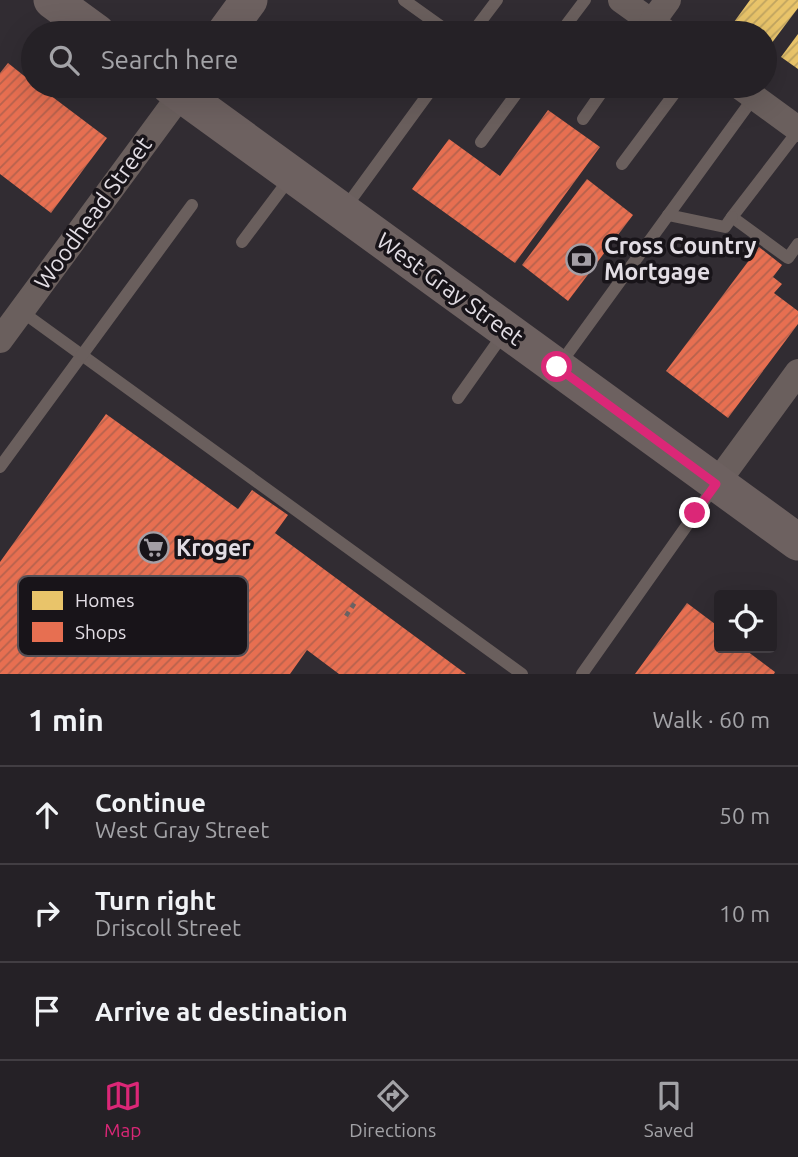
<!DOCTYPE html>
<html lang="en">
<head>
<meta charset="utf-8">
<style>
	:root { --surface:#252126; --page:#312e32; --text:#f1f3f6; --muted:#a3a3a7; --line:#423e43; --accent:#db2777 }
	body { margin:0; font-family:Ubuntu,sans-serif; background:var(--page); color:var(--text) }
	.controls { position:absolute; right:21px; bottom:21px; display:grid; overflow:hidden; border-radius:7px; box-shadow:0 7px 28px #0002 }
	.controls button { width:63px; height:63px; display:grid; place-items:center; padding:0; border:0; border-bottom:2px solid var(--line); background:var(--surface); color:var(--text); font:35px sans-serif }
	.stop { position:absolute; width:21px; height:21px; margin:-16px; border:5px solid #db2777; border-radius:50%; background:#fff }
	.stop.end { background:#db2777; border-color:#fff; box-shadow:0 2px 7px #0008 }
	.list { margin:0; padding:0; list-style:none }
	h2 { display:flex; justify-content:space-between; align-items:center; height:91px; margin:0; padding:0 28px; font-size:30px }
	h2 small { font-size:23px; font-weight:400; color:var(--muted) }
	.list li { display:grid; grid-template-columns:46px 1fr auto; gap:21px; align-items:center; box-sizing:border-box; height:98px; padding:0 28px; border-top:2px solid var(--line) }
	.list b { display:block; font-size:26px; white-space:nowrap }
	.list p { margin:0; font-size:23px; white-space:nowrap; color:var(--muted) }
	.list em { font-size:23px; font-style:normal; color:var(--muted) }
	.icon { flex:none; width:38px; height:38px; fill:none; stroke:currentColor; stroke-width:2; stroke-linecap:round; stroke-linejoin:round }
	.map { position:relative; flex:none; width:798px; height:674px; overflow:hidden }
	.search { position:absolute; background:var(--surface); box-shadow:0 7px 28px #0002; left:21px; right:21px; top:21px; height:77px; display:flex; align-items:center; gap:18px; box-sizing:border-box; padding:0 24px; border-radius:38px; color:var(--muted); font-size:26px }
	.sheet { height:385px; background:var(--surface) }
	nav { display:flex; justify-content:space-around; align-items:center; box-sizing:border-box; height:98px; border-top:2px solid var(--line); background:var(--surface); font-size:19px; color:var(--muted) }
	nav a { display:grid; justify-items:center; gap:4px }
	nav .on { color:var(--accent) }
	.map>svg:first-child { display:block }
	.homes { fill:url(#homes-hatch) }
	.shops { fill:url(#shops-hatch) }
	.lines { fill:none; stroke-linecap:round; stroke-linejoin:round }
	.path { stroke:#696263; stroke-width:4.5; stroke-dasharray:5 5; stroke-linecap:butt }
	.lane { stroke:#6a5f5d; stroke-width:12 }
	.street { stroke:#6a5f5d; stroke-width:26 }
	.secondary { stroke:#6d6160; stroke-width:37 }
	.route { stroke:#db2777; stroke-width:9 }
	.labels { text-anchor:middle; stroke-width:7; stroke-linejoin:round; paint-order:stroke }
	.street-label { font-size:23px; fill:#e2dde4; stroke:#181419 }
	.poi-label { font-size:23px; font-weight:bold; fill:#e2dde4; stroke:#181419; text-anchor:start }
	.key { fill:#181419; stroke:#555056; stroke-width:2 }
	.key-label { font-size:19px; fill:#e2dde4 }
</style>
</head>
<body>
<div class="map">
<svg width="798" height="674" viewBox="0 0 798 674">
	<defs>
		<pattern id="homes-hatch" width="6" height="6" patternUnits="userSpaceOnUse" patternTransform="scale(1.75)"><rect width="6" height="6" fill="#e9c46a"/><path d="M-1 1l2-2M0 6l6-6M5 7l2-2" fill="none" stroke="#c0a460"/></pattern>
		<pattern id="shops-hatch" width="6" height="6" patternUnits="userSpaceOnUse" patternTransform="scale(1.75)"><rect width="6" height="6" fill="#e76f51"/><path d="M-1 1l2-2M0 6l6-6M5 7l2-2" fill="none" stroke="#b6624d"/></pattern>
	</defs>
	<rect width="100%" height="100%" fill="#312c32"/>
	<g class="homes">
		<polygon points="750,0 798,0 798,8 768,48 765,45 765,33 749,33 734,22"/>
		<polygon points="798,34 798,69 781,57"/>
	</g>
	<g class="shops">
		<polygon points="8,63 33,83 33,86 38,86 107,138 51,213 0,174 0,73"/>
		<polygon points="548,110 600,147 515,263 412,189 449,139 500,176"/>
		<polygon points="587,179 633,215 568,301 522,265"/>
		<polygon points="759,247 782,265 773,277 782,284 774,293 798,311 798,324 728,418 666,371"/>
		<polygon points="106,414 238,509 252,490 288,515 275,533 466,674 339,674 307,650 290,674 0,674 0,562"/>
		<polygon points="687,603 719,627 719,648 743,648 775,672 774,674 635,674"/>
	</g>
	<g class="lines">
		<polyline class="path" points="346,616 356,601"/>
		<g class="lane">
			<polyline points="404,0 450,33"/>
			<polyline points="472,33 497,0"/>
			<polyline points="560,33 585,0"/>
			<polyline points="583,119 606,86"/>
			<polyline points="798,131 732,217 788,258 798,244"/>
			<polyline points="481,142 522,86"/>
			<polyline points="622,164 680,86"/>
			<polyline points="345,208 434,86"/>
			<polyline points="668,215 725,227 732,217"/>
			<polyline points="242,242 290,178"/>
			<polyline points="21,311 522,674"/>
			<polyline points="560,364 754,97"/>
			<polyline points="458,398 504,333"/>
			<polyline points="0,467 192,205"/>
			<polyline points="582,674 714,487"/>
		</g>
		<g class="street">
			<polyline points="621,0 667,33"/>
			<polyline points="652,22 668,0"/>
			<polyline points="739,86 798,129"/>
			<polyline points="0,340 181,94"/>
			<polyline points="716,484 798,372"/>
		</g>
		<g class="secondary">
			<polyline points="52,0 97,33"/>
			<polyline points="225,33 249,0"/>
			<polyline points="170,86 798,542"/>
		</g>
	</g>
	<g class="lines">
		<polyline class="route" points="557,367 716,484 695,513"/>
	</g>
	<defs>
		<symbol id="bank-ring" viewBox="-11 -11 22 22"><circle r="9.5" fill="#181419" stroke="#a49fa6" stroke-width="1.5"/><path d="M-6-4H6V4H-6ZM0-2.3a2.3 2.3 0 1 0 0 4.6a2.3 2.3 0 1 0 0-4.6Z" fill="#a49fa6"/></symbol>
		<symbol id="supermarket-ring" viewBox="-11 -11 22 22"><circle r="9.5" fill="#181419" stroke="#a49fa6" stroke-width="1.5"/><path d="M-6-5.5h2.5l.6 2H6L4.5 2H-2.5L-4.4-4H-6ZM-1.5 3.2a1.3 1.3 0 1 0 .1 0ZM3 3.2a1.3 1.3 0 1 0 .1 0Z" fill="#a49fa6"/></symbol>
	</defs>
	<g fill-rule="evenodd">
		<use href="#bank-ring" x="564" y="242" width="35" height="35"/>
		<use href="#supermarket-ring" x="136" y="530" width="35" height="35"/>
	</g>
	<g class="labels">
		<g class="street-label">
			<text transform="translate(93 213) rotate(-54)" y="8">Woodhead Street</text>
			<text transform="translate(450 289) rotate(36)" y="8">West Gray Street</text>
		</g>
		<g class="poi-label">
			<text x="604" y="254">Cross Country<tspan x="604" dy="26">Mortgage</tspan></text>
			<text x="176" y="556">Kroger</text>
		</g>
	</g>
	<rect x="18" y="576" width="230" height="80" rx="10" class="key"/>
	<rect x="32" y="591" width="31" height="19" fill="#e9c46a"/>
	<rect x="32" y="622" width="31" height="20" fill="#e76f51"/>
	<g class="key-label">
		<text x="75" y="607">Homes</text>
		<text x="75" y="639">Shops</text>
	</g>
</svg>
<div class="controls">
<button><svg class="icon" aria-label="locate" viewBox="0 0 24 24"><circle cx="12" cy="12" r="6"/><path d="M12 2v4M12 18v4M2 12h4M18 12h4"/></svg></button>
</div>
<div class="stop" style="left:557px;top:367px"></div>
<div class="stop end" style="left:695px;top:513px"></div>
<div class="search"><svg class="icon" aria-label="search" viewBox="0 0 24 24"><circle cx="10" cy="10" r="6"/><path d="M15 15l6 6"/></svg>Search here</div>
</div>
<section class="sheet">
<h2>1 min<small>Walk · 60 m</small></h2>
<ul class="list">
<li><svg class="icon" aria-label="ahead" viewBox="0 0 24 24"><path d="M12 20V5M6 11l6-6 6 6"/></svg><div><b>Continue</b><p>West Gray Street</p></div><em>50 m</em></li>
<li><svg class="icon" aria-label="right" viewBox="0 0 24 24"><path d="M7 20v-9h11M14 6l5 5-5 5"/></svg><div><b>Turn right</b><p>Driscoll Street</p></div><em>10 m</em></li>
<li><svg class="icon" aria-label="arrive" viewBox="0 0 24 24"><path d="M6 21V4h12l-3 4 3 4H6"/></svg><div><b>Arrive at destination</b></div></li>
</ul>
</section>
<nav>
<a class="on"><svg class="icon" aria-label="map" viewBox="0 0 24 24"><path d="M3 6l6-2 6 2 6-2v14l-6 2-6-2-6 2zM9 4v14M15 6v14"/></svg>Map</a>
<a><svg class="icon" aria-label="directions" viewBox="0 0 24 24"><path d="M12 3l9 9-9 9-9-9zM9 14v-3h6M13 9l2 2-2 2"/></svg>Directions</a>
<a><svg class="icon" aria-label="saved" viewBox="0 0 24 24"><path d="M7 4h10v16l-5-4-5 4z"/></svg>Saved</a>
</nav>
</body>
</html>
